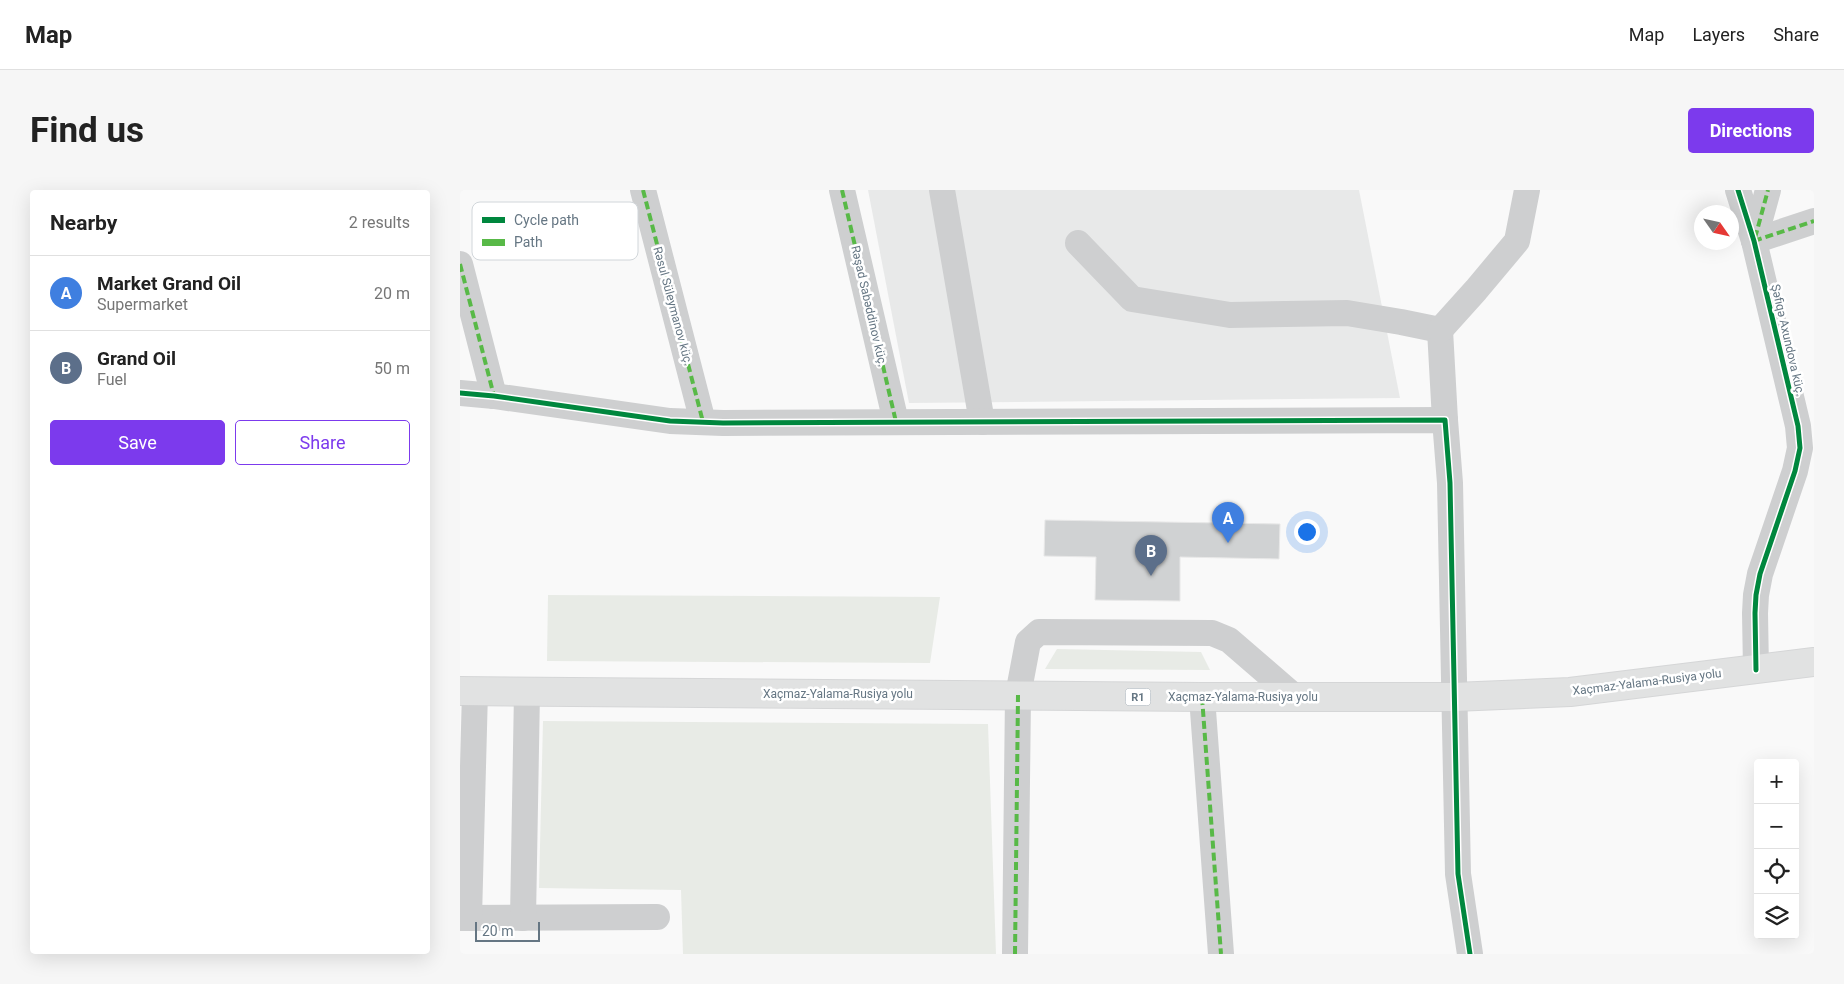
<!DOCTYPE html>
<html lang="en">
<head>
<meta charset="utf-8">
<style>
	:root { --surface:#fff; --page:#f6f6f6; --text:#222; --muted:#767676; --line:#e0e0e0; --accent:#7c3aed }
	body { margin:0; font-family:Roboto,sans-serif; background:var(--page); color:var(--text) }
	.controls { position:absolute; right:15px; bottom:15px; display:grid; overflow:hidden; border-radius:5px; box-shadow:0 5px 20px #0002 }
	.controls button { width:45px; height:45px; display:grid; place-items:center; padding:0; border:0; border-bottom:1px solid var(--line); background:var(--surface); color:var(--text); font:25px sans-serif }
	.compass { position:absolute; left:1234px; top:15px; width:45px; height:45px; border-radius:50%; background:var(--surface); box-shadow:0 5px 20px #0002; rotate:124deg }
	.scale { position:absolute; left:15px; bottom:12px; width:65px; box-sizing:border-box; padding-left:5px; border:2px solid #657683; border-top:0; font-size:14px; line-height:18px; white-space:nowrap; color:#657683; -webkit-text-stroke:4px #fff; paint-order:stroke }
	.you { position:absolute; left:846px; top:341px; width:18px; height:18px; margin:-12px; border:4px solid #fff; border-radius:50%; background:#1a73e8; box-shadow:0 0 0 8px #1a73e833 }
	.badge { display:grid; place-items:center; width:32px; height:32px; border-radius:50%; background:var(--accent); color:#fff; font-size:16px; font-weight:700 }
	.pin { position:absolute; translate:-50% -41px; filter:drop-shadow(0 1px 2px #0008) }
	.pin::after { content:''; position:absolute; top:26px; width:18px; height:15px; background:inherit; clip-path:polygon(0 0,100% 0,50% 100%) }
	.list { margin:0; padding:0; list-style:none }
	h2 { display:flex; justify-content:space-between; align-items:center; height:65px; margin:0; padding:0 20px; font-size:21px }
	h2 small { font-size:16px; font-weight:400; color:var(--muted) }
	.list li { display:grid; grid-template-columns:32px 1fr auto; gap:15px; align-items:center; box-sizing:border-box; height:75px; padding:0 20px; border-top:1px solid var(--line) }
	.list b { display:block; font-size:19px; white-space:nowrap }
	.list p { margin:0; font-size:16px; white-space:nowrap; color:var(--muted) }
	.list em { font-size:16px; font-style:normal; color:var(--muted) }
	.actions { display:flex; gap:10px; padding:15px 20px }
	.actions a { flex:1; padding:11px 0; border:1px solid var(--accent); border-radius:5px; text-align:center; font-size:18px; color:var(--accent) }
	.actions .main { background:var(--accent); color:#fff }
	.icon { flex:none; width:28px; height:28px; fill:none; stroke:currentColor; stroke-width:2; stroke-linecap:round; stroke-linejoin:round }
	.map { position:relative; flex:none; width:1354px; height:764px; overflow:hidden; border-radius:5px }
	header { display:flex; align-items:center; gap:30px; box-sizing:border-box; height:70px; padding:0 25px; background:var(--surface); border-bottom:1px solid var(--line) }
	header strong { font-size:24px }
	nav { display:flex; gap:28px; margin-inline-start:auto; font-size:18px }
	.intro { display:flex; align-items:center; justify-content:space-between; box-sizing:border-box; height:120px; padding:0 30px }
	h1 { margin:0; font-size:35px }
	.button { padding:12px 22px; border-radius:5px; background:var(--accent); color:#fff; font-size:18px; font-weight:700 }
	main { display:flex; gap:30px; padding:0 30px }
	aside { flex:1; background:var(--surface); border-radius:5px; box-shadow:0 5px 20px #0002 }
	.map>svg:first-child { display:block }
	.built { fill:#e8e9e9 }
	.green { fill:#e8ebe6 }
	.building { fill:#d0d2d3; stroke:#e8e8e8 }
	.lines { fill:none; stroke-linecap:round; stroke-linejoin:round }
	.major-casing { stroke:#d5d6d7; stroke-width:30 }
	.minor { stroke:#cecfd0; stroke-width:26 }
	.major { stroke:#e1e2e2; stroke-width:28 }
	.quiet { stroke:#58b947; stroke-width:4; stroke-dasharray:8 4; stroke-linecap:butt }
	.cycleway-casing { stroke:#fff; stroke-width:8 }
	.cycleway { stroke:#00873e; stroke-width:5 }
	.labels { text-anchor:middle; stroke-width:5; stroke-linejoin:round; paint-order:stroke }
	.shield { fill:#fff; stroke:#939fa8; stroke-width:1 }
	.shield-label { font-size:11px; font-weight:bold; fill:#657683 }
	.street-label { font-size:12px; fill:#657683; stroke:#fff }
	.key { fill:#fff; stroke:#d1d6da; stroke-width:1 }
	.key-label { font-size:14px; fill:#657683 }
</style>
</head>
<body>
<header>
<strong>Map</strong>
<nav><a>Map</a><a>Layers</a><a>Share</a></nav>
</header>
<div class="intro"><h1>Find us</h1><a class="button">Directions</a></div>
<main>
<aside>
<h2>Nearby<small>2 results</small></h2>
<ul class="list">
<li><span class="badge" style="background:#3f7fe0">A</span><div><b>Market Grand Oil</b><p>Supermarket</p></div><em>20 m</em></li>
<li><span class="badge" style="background:#5c6f8a">B</span><div><b>Grand Oil</b><p>Fuel</p></div><em>50 m</em></li>
</ul>
<div class="actions"><a class="main">Save</a><a>Share</a></div>
</aside>
<div class="map">
<svg width="1354" height="764" viewBox="0 0 1354 764">
	<rect width="100%" height="100%" fill="#f9f9f9"/>
	<polygon class="built" points="408,0 899,0 940,208 449,213"/>
	<g class="green">
		<polygon points="88,405 480,407 470,473 87,471"/>
		<polygon points="597,459 741,462 750,480 585,479"/>
		<polygon points="83,531 528,534 536,764 223,764 221,700 79,698"/>
	</g>
	<polygon class="building" points="585,330 820,334 819,369 720,367 720,411 635,410 636,367 584,366"/>
	<g class="lines">
		<defs>
			<polyline id="major" points="0,501 742,507 994,507 1110,502 1354,472"/>
		</defs>
		<use href="#major" class="major-casing"/>
		<g class="minor">
			<polyline points="183,0 243,232"/>
			<polyline points="382,0 436,232"/>
			<polyline points="482,0 522,232"/>
			<polyline points="1278,0 1294,51 1338,236 1340,258 1335,281 1300,384 1296,405 1295,423 1296,480"/>
			<polyline points="1294,51 1354,31"/>
			<polyline points="1294,51 1308,0"/>
			<polyline points="618,53 672,109 770,125 887,123 941,132 980,140 985,230"/>
			<polyline points="0,74 34,206"/>
			<polyline points="980,140 1016,100 1057,51 1067,0"/>
			<polyline points="0,203 34,206 210,231 263,233 985,230 990,293 998,684 1010,764"/>
			<polyline points="742,507 761,764"/>
			<polyline points="0,728 197,727"/>
			<polyline points="9,728 15,501"/>
			<polyline points="63,728 67,502"/>
			<polyline points="555,764 558,505 568,452 579,442 752,443 769,450 835,507"/>
		</g>
		<use href="#major" class="major"/>
		<g class="quiet">
			<polyline points="183,0 243,232"/>
			<polyline points="382,0 436,232"/>
			<polyline points="1295,48 1308,0"/>
			<polyline points="1294,51 1354,31"/>
			<polyline points="0,74 34,206"/>
			<polyline points="742,507 761,764"/>
			<polyline points="555,764 558,505"/>
		</g>
		<defs>
			<g id="cycleway">
				<polyline points="1278,0 1294,51 1338,236 1340,258 1335,281 1300,384 1296,405 1295,423 1296,480"/>
				<polyline points="0,203 34,206 210,231 263,233 985,230 990,293 998,684 1010,764"/>
			</g>
		</defs>
		<use href="#cycleway" class="cycleway-casing"/>
		<use href="#cycleway" class="cycleway"/>
	</g>
	<g class="labels">
		<rect class="shield" x="665.5" y="498.5" width="25" height="17" rx="4"/>
		<g class="shield-label">
			<text x="678" y="511">R1</text>
		</g>
		<g class="street-label">
			<text transform="translate(213 116) rotate(75)" y="4">Rəsul Süleymanov küç.</text>
			<text transform="translate(409 116) rotate(77)" y="4">Rəşad Sabəddinov küç.</text>
			<text transform="translate(1328 150) rotate(77)" y="4">Şəfiqə Axundova küç.</text>
			<text transform="translate(1187 492) rotate(-7)" y="4">Xaçmaz-Yalama-Rusiya yolu</text>
			<text x="378" y="508">Xaçmaz-Yalama-Rusiya yolu</text>
			<text x="783" y="511">Xaçmaz-Yalama-Rusiya yolu</text>
		</g>
	</g>
	<rect x="12" y="12" width="166" height="58" rx="8" class="key"/>
	<rect x="22" y="27" width="23" height="6" fill="#00873e"/>
	<rect x="22" y="49" width="23" height="7" fill="#58b947"/>
	<g class="key-label">
		<text x="54" y="35">Cycle path</text>
		<text x="54" y="57">Path</text>
	</g>
</svg>
<div class="controls">
<button>+</button>
<button>−</button>
<button><svg class="icon" aria-label="locate" viewBox="0 0 24 24"><circle cx="12" cy="12" r="6"/><path d="M12 2v4M12 18v4M2 12h4M18 12h4"/></svg></button>
<button><svg class="icon" aria-label="layers" viewBox="0 0 24 24"><path d="M12 4l9 5-9 5-9-5zM3 14l9 5 9-5"/></svg></button>
</div>
<svg class="compass" viewBox="-18 -18 36 36"><path d="M0-13l5 13h-10z" fill="#e53935"/><path d="M0 13l5-13h-10z" fill="#767676"/></svg>
<div class="scale">20 m</div>
<div class="you"></div>
<div class="pin badge" style="left:768px;top:353px;background:#3f7fe0">A</div>
<div class="pin badge" style="left:691px;top:386px;background:#5c6f8a">B</div>
</div>
</main>
</body>
</html>
